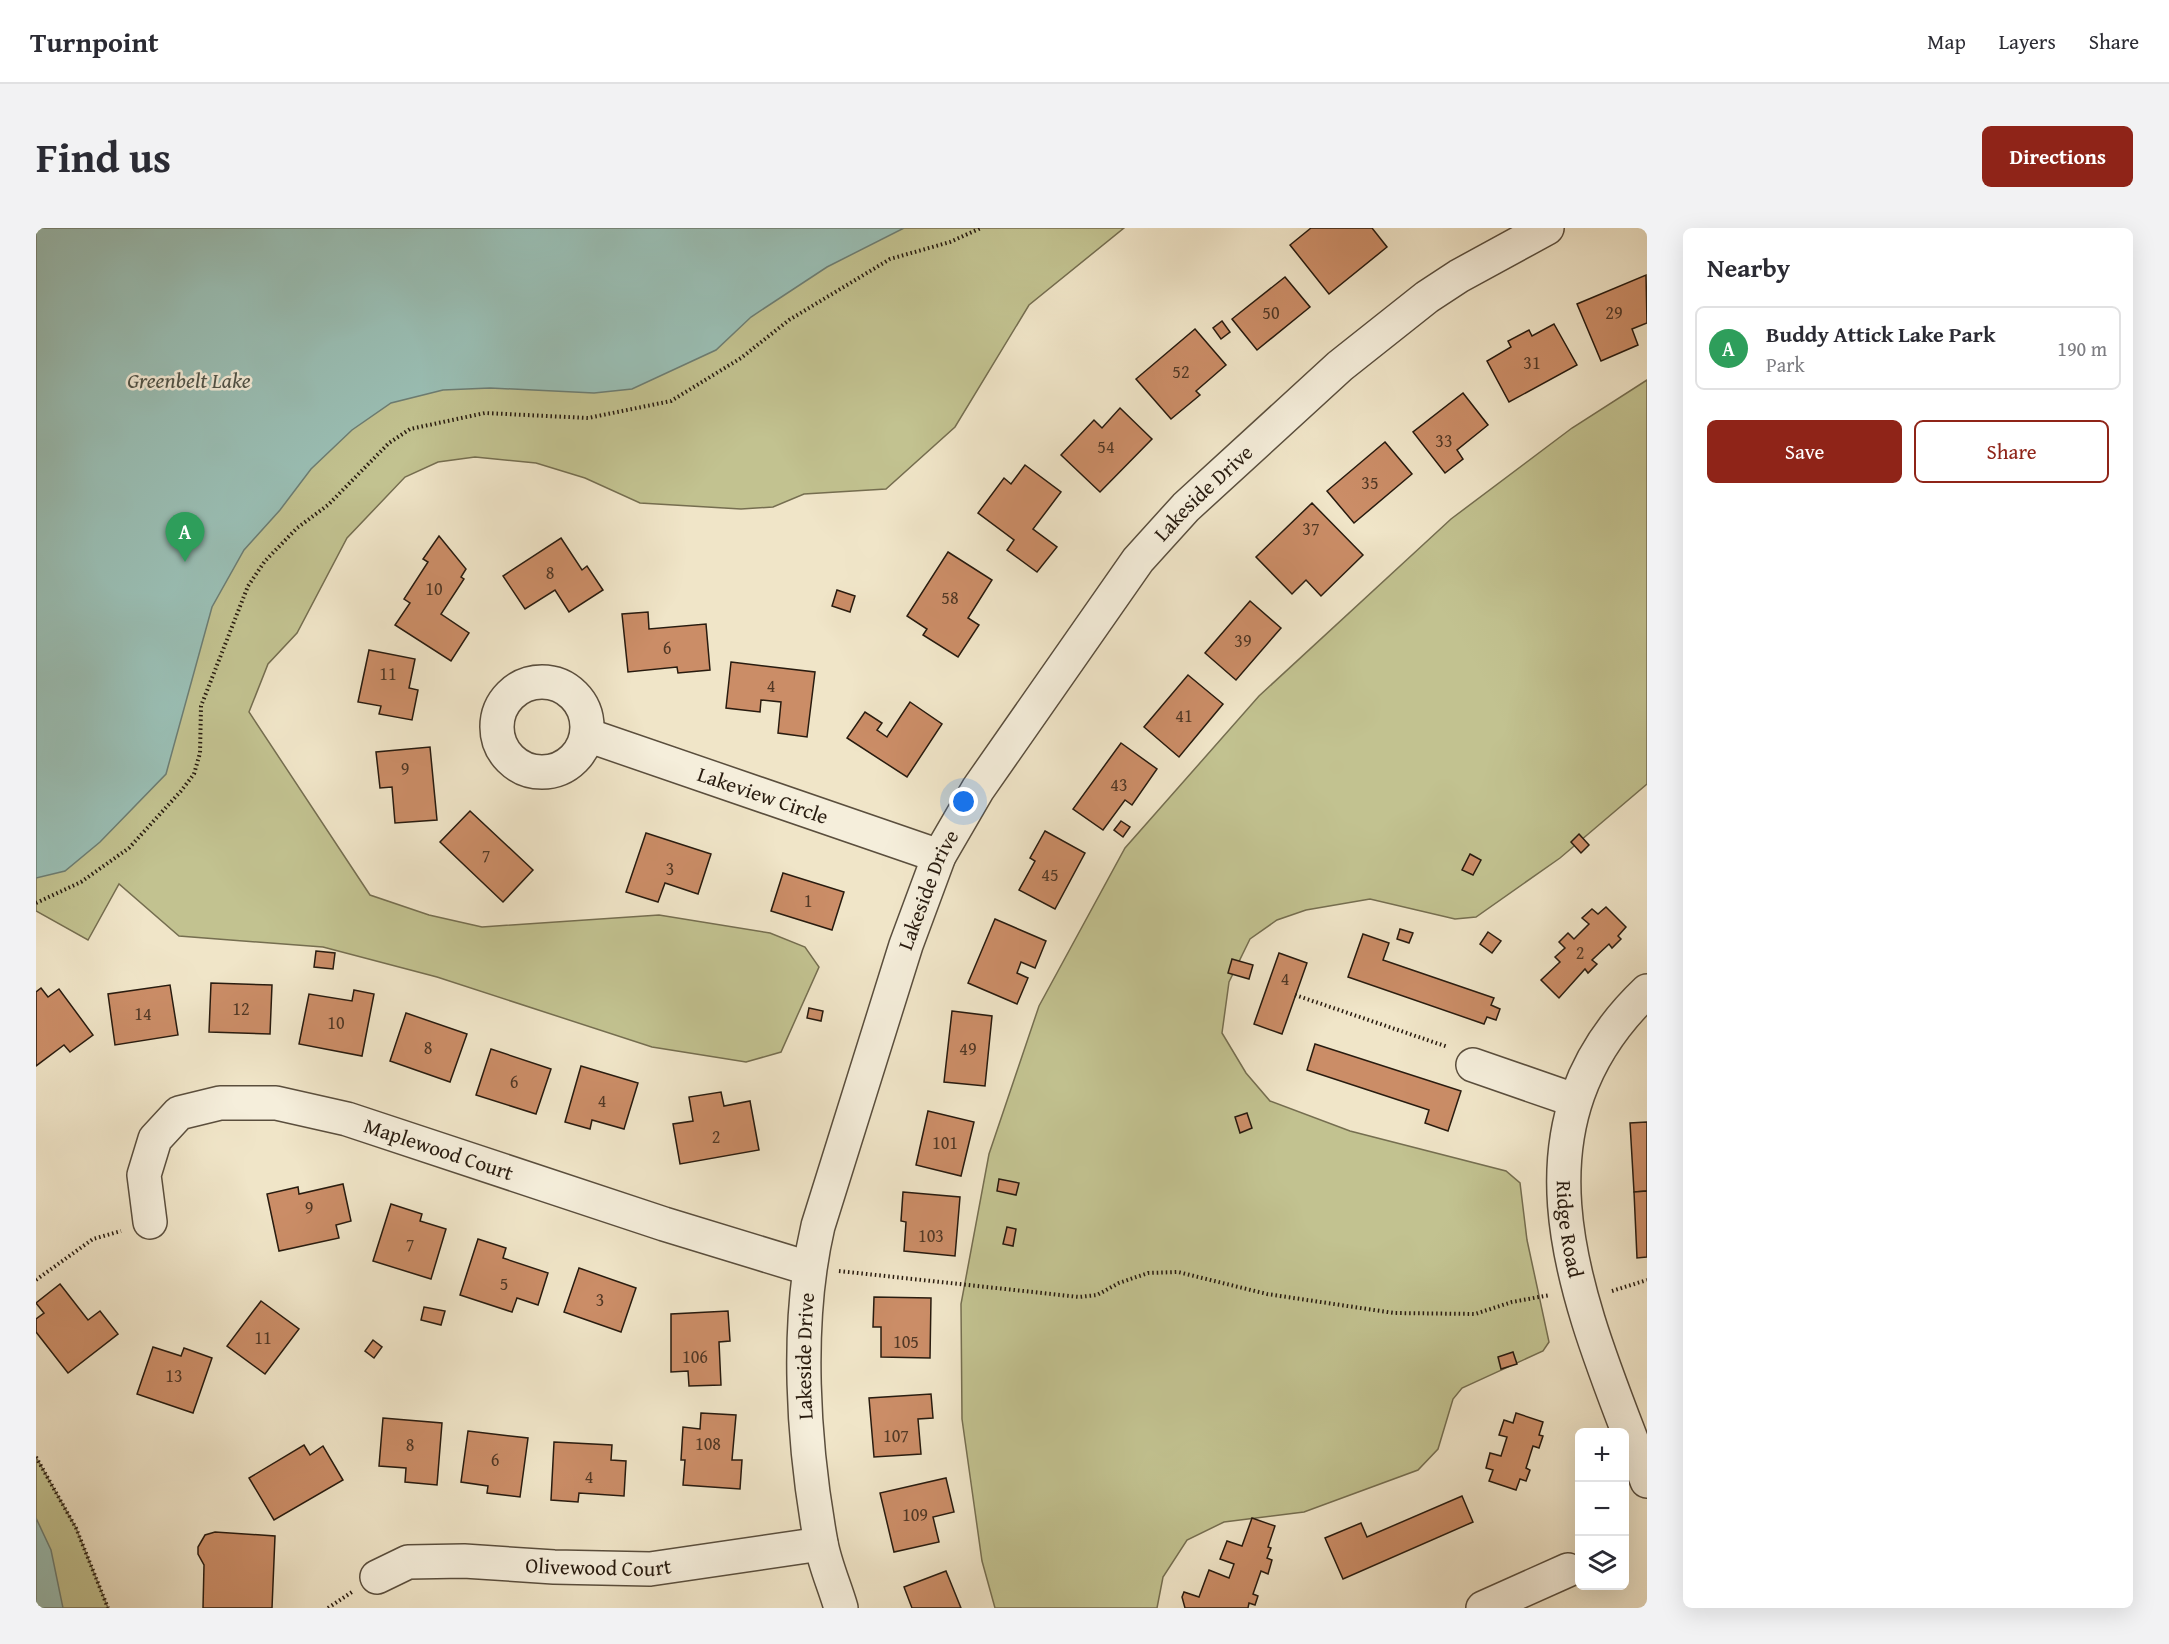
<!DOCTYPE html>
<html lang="en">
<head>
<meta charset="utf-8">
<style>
	:root { --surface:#fff; --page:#f2f2f3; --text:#2b2b33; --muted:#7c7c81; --line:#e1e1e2; --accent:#8f2418 }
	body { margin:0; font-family:"Gentium Book Plus",serif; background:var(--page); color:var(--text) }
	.controls { position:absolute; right:18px; bottom:18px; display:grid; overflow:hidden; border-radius:9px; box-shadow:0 6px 24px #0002 }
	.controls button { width:54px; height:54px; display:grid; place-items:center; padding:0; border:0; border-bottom:2px solid var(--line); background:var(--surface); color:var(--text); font:30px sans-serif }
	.you { position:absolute; left:928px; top:574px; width:21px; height:21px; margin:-15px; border:4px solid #fff; border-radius:50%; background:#1a73e8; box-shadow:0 0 0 9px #1a73e833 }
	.badge { display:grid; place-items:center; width:39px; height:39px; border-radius:50%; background:var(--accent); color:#fff; font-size:20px; font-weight:700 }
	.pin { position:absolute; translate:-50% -50px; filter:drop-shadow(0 2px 3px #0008) }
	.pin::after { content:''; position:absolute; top:32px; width:21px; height:18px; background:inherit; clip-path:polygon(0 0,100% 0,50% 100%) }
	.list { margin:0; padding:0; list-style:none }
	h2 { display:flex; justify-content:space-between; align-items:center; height:78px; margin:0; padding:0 24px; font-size:26px }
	h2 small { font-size:20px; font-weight:400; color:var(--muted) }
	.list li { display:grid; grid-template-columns:39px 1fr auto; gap:18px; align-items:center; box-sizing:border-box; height:84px; margin:0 12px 12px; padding:0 12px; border:2px solid var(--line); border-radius:9px }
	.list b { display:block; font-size:22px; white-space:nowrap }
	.list p { margin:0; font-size:20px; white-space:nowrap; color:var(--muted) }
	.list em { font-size:20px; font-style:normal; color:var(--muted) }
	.actions { display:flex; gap:12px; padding:18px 24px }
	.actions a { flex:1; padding:14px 0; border:2px solid var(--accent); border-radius:9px; text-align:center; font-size:21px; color:var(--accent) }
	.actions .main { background:var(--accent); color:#fff }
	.icon { flex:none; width:33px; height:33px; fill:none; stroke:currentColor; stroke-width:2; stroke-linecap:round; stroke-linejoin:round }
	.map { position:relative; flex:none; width:1611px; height:1380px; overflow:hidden; border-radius:9px }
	header { display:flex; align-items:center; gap:36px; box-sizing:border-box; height:84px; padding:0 30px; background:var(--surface); border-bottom:2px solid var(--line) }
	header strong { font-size:28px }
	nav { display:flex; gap:33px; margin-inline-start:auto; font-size:21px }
	.intro { display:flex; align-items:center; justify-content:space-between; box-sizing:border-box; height:144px; padding:0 36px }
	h1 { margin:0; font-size:42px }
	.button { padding:15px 27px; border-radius:9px; background:var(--accent); color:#fff; font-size:21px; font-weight:700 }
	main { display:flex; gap:36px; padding:0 36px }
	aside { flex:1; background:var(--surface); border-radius:9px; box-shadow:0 6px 24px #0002 }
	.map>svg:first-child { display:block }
	.green { fill:#c2c290; stroke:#756e50; stroke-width:1.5 }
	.water { fill:#9abfb5; stroke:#6c7d73; stroke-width:1.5 }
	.building { fill:#cb8d67; stroke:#281b0f; stroke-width:1.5 }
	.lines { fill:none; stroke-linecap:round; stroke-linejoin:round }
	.minor-casing { stroke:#5a4e3d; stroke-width:36 }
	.path { stroke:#281b0f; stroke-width:4; stroke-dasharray:1.5 3; stroke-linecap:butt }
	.minor { stroke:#f5eedb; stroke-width:33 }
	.labels { text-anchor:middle; stroke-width:5; stroke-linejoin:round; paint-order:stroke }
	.number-label { font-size:18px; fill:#513825 }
	.street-label { font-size:21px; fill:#281b0f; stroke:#f5eedb }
	.water-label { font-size:22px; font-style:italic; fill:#505449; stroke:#f5eedb }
</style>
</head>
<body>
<header>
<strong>Turnpoint</strong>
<nav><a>Map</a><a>Layers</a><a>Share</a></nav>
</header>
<div class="intro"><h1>Find us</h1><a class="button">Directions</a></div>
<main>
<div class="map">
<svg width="1611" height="1380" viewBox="0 0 1611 1380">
	<rect width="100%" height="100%" fill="#f0e5c8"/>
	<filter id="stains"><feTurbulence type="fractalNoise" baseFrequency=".00333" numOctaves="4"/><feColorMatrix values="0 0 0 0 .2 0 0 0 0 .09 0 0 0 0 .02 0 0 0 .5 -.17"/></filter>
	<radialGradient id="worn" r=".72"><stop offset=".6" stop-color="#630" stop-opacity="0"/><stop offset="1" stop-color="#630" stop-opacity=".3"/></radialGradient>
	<g class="green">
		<polygon points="0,0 1088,0 993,77 919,199 850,261 768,266 737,279 705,281 604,275 549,250 500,235 439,229 402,234 369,249 311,310 261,405 232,436 213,484 334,667 393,687 446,699 623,687 734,705 769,719 783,739 745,824 710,834 616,819 401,749 287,719 143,708 83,656 52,712 0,683"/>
		<polygon points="1611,152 1611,556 1524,630 1440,689 1419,691 1334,671 1270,682 1241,692 1214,711 1193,754 1186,805 1210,845 1234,873 1314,903 1470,943 1484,955 1491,1012 1513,1114 1507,1123 1426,1160 1417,1171 1402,1221 1382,1242 1268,1284 1188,1294 1151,1312 1127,1349 1121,1380 959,1380 946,1333 926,1191 925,1076 953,926 1003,778 1089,620 1223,468 1415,291 1536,200"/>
		<polygon points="0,1229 40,1300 72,1380 0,1380"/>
	</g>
	<g class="water">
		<polygon points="0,0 868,0 791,39 715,89 680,122 596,161 558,165 454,160 407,162 355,175 316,202 275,241 244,282 208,322 176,379 130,546 64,614 29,643 0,650"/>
		<polygon points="0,1290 15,1322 27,1380 0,1380"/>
	</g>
	<g class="building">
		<polygon points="1275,0 1336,0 1351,19 1293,66 1254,17"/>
		<polygon points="1610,47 1611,95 1596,101 1602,117 1565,133 1541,76"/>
		<polygon points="1249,49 1274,79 1221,122 1196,91"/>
		<polygon points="1186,93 1194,104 1185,111 1177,100"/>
		<polygon points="1518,96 1541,137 1473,174 1451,133 1475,119 1472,113 1493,102 1496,108"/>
		<polygon points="1159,101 1190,137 1160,163 1164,167 1135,191 1100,151"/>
		<polygon points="1427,165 1452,197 1421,222 1427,231 1409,245 1377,204"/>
		<polygon points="1084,180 1116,211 1064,264 1025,227 1058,192 1066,200"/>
		<polygon points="1349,214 1376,246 1318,295 1291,263"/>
		<polygon points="989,237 1025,264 997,301 1021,319 1001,344 971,322 978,312 942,285 968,250 975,256"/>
		<polygon points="1276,275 1327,327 1285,368 1270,352 1256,366 1220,329"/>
		<polygon points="403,308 430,341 425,349 428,351 405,386 433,405 415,433 359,397 374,375 368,371 392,334 387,331"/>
		<polygon points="525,310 546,342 551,338 567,362 533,384 519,362 489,381 467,348"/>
		<polygon points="912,324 956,352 932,390 943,397 922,429 887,407 891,401 871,388"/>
		<polygon points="801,362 819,368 814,384 796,378"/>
		<polygon points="1214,373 1245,400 1200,452 1169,425"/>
		<polygon points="612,384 613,401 670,396 674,442 642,445 641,439 592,444 586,386"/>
		<polygon points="333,422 379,431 373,460 382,462 376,492 343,486 345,478 322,474"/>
		<polygon points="695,434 779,444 771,509 742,505 745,474 725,472 724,484 690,480"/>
		<polygon points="1152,447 1187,476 1143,529 1108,499"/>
		<polygon points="874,474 906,496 871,549 811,510 829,484 846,495 841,502 851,509"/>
		<polygon points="1085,515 1121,541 1096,577 1089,572 1067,602 1037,581"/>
		<polygon points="394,519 401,592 359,595 356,559 344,560 340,524"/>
		<polygon points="434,583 497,642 467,674 404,614"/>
		<polygon points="1085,593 1094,599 1087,609 1078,602"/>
		<polygon points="1009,603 1049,625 1019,681 983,662 999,633 994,630"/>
		<polygon points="610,605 675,626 662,666 629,655 622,674 590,664"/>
		<polygon points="1543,606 1553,617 1545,625 1535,614"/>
		<polygon points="1434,626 1445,632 1437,647 1426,642"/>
		<polygon points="747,645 808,664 796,702 735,683"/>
		<polygon points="1570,679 1590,699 1582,708 1585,711 1576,720 1573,716 1556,732 1561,736 1552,745 1549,741 1523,770 1505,752 1524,734 1519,729 1529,720 1523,714 1532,705 1538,711 1553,696 1546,690 1556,681 1562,686"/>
		<polygon points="959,691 1010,713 999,740 985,734 981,745 992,750 981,776 932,755"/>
		<polygon points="1364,701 1377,705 1373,715 1361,711"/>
		<polygon points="1452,704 1465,713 1456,725 1444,716"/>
		<polygon points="1327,706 1353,715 1347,732 1458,770 1455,777 1464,781 1460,792 1451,789 1448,796 1312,749"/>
		<polygon points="280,723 299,725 297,741 278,739"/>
		<polygon points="1243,725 1271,735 1246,806 1218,796"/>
		<polygon points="1196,731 1217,737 1213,751 1192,745"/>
		<polygon points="175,755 236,757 234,806 173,804"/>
		<polygon points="134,757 142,807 79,817 72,766"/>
		<polygon points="5,760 12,769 23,761 57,807 34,824 28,817 0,838 0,764"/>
		<polygon points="318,762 338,766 326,828 263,816 273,766 316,773"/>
		<polygon points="773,780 787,783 785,793 771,790"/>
		<polygon points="916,783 956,788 949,858 908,854"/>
		<polygon points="370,785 431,806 414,854 354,833"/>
		<polygon points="1279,816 1425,863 1412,903 1389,895 1393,882 1271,842"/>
		<polygon points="455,821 515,841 500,886 440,867"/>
		<polygon points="545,838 602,855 588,901 556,892 554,901 529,894"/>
		<polygon points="685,864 688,878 714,873 723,922 644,936 637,896 657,893 653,869"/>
		<polygon points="892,883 938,894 925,948 880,937"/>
		<polygon points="1211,885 1216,900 1204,905 1199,889"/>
		<polygon points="1611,894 1611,963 1598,964 1594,895"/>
		<polygon points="963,951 983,955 980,967 961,963"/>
		<polygon points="307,956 315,993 300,997 303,1010 243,1023 231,966 262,959 263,966"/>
		<polygon points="1611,963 1611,1029 1601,1030 1598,964"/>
		<polygon points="867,964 924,969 919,1028 868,1023 870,994 865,993"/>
		<polygon points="355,976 386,986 384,993 410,1001 395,1051 337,1033"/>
		<polygon points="971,999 980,1001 977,1018 967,1016"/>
		<polygon points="442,1011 470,1020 467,1030 512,1045 502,1077 481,1070 476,1084 424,1067"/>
		<polygon points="543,1040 600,1060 585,1104 528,1084"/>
		<polygon points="24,1056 52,1092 64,1083 82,1106 32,1145 0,1104 0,1091 8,1085 0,1075"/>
		<polygon points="838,1069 895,1070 894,1130 845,1129 845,1099 837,1099"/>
		<polygon points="225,1073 263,1101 229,1146 191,1118"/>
		<polygon points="388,1079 409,1083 405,1097 385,1092"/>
		<polygon points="692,1083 694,1113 683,1114 685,1157 653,1158 652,1143 635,1144 635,1086"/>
		<polygon points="337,1112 346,1119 338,1130 329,1123"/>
		<polygon points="117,1119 145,1128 148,1120 176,1130 157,1185 101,1166"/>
		<polygon points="1477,1124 1481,1136 1465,1141 1462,1129"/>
		<polygon points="895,1166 897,1190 882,1191 885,1226 838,1229 833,1170"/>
		<polygon points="665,1185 700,1187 696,1232 706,1232 704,1261 647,1257 649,1232 645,1232 647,1199 664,1201"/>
		<polygon points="1480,1185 1507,1194 1503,1207 1507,1208 1503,1220 1497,1218 1490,1240 1494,1242 1490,1253 1484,1251 1480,1262 1453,1253 1457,1242 1450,1240 1454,1225 1465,1228 1471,1209 1463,1207 1468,1192 1477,1195"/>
		<polygon points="347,1190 406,1195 401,1257 369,1254 370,1240 343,1238"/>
		<polygon points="432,1203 492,1210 484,1269 451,1265 452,1258 425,1254"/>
		<polygon points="518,1214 576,1217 575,1232 590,1233 588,1268 543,1265 542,1274 515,1272"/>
		<polygon points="268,1217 274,1227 287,1218 307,1252 238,1292 213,1250"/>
		<polygon points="910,1250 918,1284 897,1289 903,1314 858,1324 844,1265"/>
		<polygon points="1426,1268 1437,1294 1307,1351 1289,1310 1325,1295 1331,1309"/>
		<polygon points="1216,1290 1239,1298 1232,1319 1235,1320 1231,1330 1236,1332 1232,1346 1225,1343 1217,1366 1222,1368 1219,1377 1213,1375 1212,1380 1149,1380 1146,1369 1148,1364 1163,1369 1173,1342 1193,1350 1198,1336 1184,1331 1191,1313 1206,1318"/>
		<polygon points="179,1304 239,1308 236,1380 167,1380 168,1337 162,1326 162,1319 169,1307"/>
		<polygon points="910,1343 925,1380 876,1380 868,1359"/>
	</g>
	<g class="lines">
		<defs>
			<g id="minor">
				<circle cx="506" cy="499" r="45"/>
				<path id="s1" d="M 551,507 L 903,628"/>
				<path id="s2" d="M 1611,763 C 1459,908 1550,1089 1611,1253"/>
				<polyline points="1437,837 1538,872"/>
				<path id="s3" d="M 114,994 L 108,947 L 119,911 L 143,885 L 184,875 L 240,875 L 311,891 L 628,996 L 772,1040"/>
				<path id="s4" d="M 341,1349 L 372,1334 L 428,1333 L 518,1339 L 614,1341 L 785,1316"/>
				<path id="s5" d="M 805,1380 C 799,1359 789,1337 785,1315 C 767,1216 759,1096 782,998 L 870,717 L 903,628 L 942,561 L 1102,332 L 1150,279 L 1304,138 L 1391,69 L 1423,48 L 1511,0"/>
				<polyline points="1447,1380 1532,1342"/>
			</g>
		</defs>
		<use href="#minor" class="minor-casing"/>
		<g class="path">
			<polyline points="0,675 45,654 93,620 145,563 158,546 164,525 165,478 212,358 229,333 261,300 292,277 353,215 374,201 449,185 552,190 635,173 705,130 753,92 854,31 914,14 945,0"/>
			<polyline points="1259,767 1412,819"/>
			<polyline points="803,1043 1043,1069 1061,1067 1083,1055 1112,1045 1142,1044 1231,1066 1358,1085 1439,1086 1476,1074 1514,1067"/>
			<polyline points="0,1052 57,1011 85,1003"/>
			<polyline points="1576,1063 1611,1052"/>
			<polyline points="0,1229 40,1300 72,1380"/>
			<polyline points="292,1380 316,1364"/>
		</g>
		<use href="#minor" class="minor"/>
	</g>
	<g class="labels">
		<g class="number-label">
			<text x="1235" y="91">50</text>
			<text x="1578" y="91">29</text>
			<text x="1496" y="141">31</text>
			<text x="1145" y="150">52</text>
			<text x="1408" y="219">33</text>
			<text x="1070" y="225">54</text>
			<text x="1334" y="261">35</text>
			<text x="1275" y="307">37</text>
			<text x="514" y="351">8</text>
			<text x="398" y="367">10</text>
			<text x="914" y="376">58</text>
			<text x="1207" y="419">39</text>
			<text x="631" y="426">6</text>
			<text x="352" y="452">11</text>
			<text x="735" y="464">4</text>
			<text x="1148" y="494">41</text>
			<text x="369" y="547">9</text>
			<text x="1083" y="563">43</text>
			<text x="450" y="634">7</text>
			<text x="634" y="647">3</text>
			<text x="1014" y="653">45</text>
			<text x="772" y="679">1</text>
			<text x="1544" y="731">2</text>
			<text x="1249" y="757">4</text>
			<text x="205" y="787">12</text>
			<text x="107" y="792">14</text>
			<text x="300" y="801">10</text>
			<text x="392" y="826">8</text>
			<text x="932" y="827">49</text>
			<text x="478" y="860">6</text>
			<text x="566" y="879">4</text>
			<text x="680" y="915">2</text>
			<text x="909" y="921">101</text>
			<text x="273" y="986">9</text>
			<text x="895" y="1014">103</text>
			<text x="374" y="1023">7</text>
			<text x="468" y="1062">5</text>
			<text x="564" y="1078">3</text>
			<text x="227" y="1116">11</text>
			<text x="870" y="1120">105</text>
			<text x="659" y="1135">106</text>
			<text x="138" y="1154">13</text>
			<text x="860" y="1214">107</text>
			<text x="672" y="1222">108</text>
			<text x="374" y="1223">8</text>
			<text x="459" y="1238">6</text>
			<text x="553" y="1255">4</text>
			<text x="879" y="1293">109</text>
		</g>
		<g class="street-label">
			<text dy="7" stroke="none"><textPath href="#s5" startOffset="1227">Lakeside Drive</textPath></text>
			<text dy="7" stroke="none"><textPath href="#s1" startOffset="186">Lakeview Circle</textPath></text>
			<text dy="7" stroke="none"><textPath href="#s5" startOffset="741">Lakeside Drive</textPath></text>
			<text dy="7" stroke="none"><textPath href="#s3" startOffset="388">Maplewood Court</textPath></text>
			<text dy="7" stroke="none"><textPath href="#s2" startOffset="262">Ridge Road</textPath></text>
			<text dy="7" stroke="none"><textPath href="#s5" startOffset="256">Lakeside Drive</textPath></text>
			<text dy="7" stroke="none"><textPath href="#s4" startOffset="225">Olivewood Court</textPath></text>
		</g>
		<g class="water-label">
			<text x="153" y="160">Greenbelt Lake</text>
		</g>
	</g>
	<rect width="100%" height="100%" filter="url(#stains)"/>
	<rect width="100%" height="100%" fill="url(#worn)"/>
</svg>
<div class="controls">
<button>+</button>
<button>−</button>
<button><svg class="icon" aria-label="layers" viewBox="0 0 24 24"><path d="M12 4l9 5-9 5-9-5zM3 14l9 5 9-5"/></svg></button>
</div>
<div class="you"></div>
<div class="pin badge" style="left:149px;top:334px;background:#2e9e5b">A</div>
</div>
<aside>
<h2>Nearby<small></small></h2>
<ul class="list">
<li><span class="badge" style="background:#2e9e5b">A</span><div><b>Buddy Attick Lake Park</b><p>Park</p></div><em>190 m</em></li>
</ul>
<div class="actions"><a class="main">Save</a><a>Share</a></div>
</aside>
</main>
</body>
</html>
